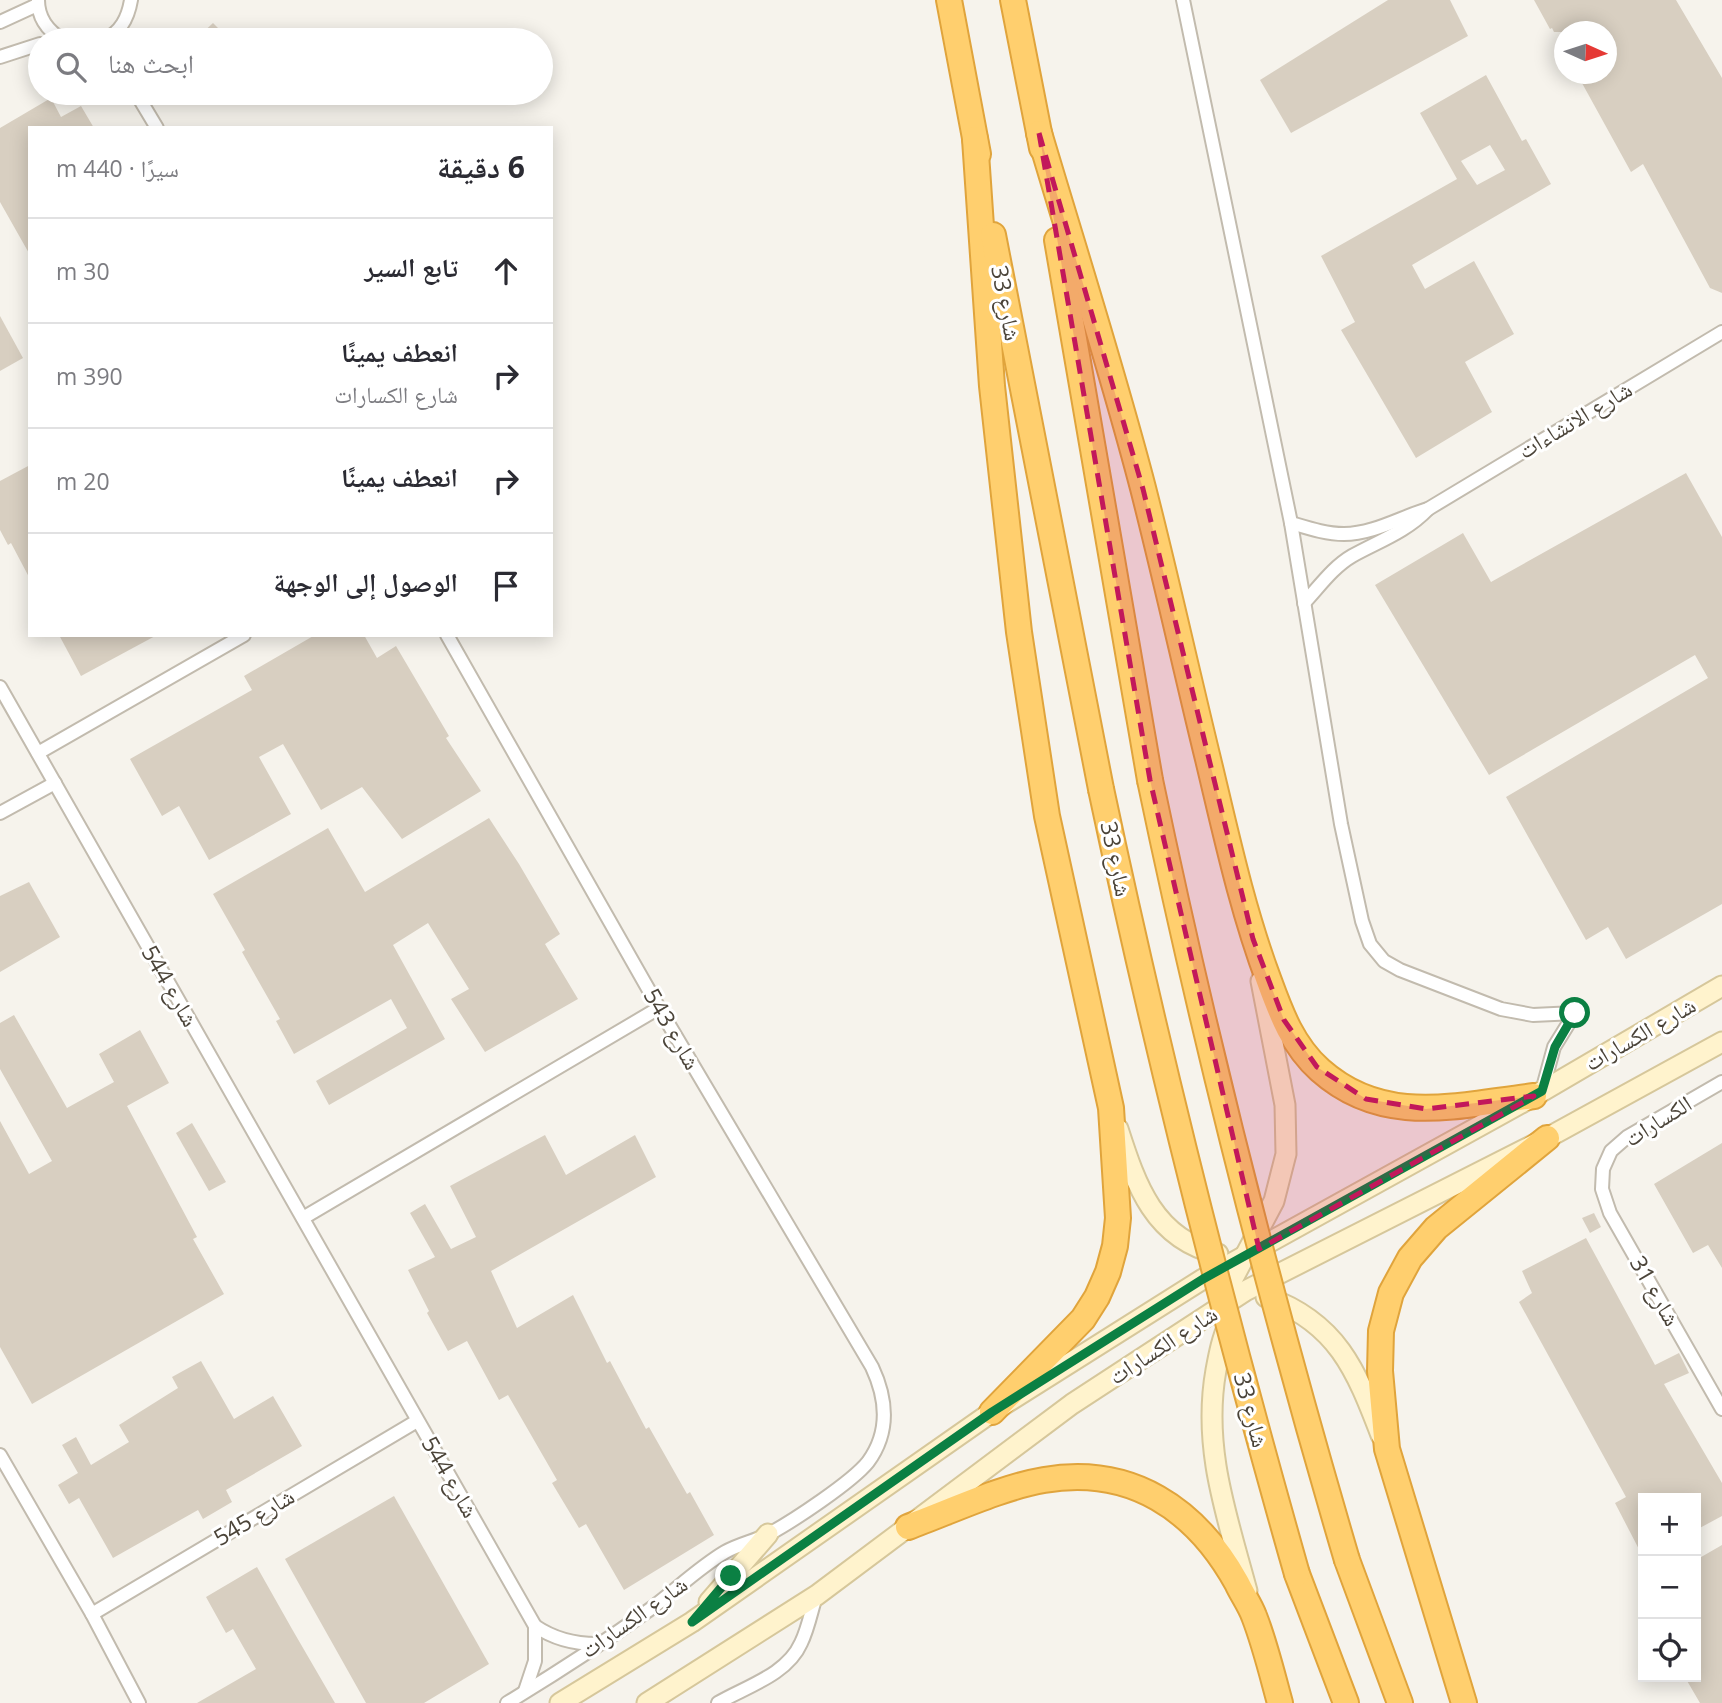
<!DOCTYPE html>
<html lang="ar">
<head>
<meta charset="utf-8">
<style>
	:root { --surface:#fff; --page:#f7f7f7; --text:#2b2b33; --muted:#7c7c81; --line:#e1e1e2 }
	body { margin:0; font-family:"Open Sans","Noto Naskh Arabic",sans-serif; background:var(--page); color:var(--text); direction:rtl }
	.controls { position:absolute; right:21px; bottom:21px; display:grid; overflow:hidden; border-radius:0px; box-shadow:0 4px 18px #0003 }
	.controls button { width:63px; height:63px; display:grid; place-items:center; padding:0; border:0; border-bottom:2px solid var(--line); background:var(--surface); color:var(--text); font:35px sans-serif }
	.compass { position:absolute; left:1554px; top:21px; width:63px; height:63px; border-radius:50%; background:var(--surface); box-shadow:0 4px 18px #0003; rotate:93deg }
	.stop { position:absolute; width:21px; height:21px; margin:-16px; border:5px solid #0b8043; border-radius:50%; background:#fff }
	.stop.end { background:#0b8043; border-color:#fff; box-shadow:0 2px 7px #0008 }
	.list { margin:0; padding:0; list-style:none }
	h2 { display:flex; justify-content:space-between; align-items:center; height:91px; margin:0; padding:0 28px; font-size:30px }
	h2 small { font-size:23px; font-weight:400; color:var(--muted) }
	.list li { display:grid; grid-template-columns:46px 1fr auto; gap:21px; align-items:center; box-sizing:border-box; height:105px; padding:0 28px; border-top:2px solid var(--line) }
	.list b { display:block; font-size:26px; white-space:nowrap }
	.list p { margin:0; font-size:23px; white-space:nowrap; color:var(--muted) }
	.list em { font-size:23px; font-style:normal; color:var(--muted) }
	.icon { flex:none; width:38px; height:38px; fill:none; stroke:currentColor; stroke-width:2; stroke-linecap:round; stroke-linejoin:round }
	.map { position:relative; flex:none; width:1722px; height:1703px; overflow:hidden; direction:ltr }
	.search { position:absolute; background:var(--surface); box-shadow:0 4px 18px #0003; left:28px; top:28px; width:525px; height:77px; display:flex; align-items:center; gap:18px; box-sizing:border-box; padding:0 24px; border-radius:38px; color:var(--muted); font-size:26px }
	.panel { position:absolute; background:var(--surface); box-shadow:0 4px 18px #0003; left:28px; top:126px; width:525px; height:511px; border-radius:0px; direction:rtl }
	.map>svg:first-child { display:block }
	.building { fill:#d8cfc1; fill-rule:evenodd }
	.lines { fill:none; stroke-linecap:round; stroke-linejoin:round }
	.street-casing { stroke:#c2bbae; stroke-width:16 }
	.secondary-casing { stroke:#d6c79b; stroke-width:23 }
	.highway-casing { stroke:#e0a43c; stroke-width:28 }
	.street { stroke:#fff; stroke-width:12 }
	.secondary { stroke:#fff3cd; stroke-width:19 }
	.highway { stroke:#ffcf6e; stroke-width:24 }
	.highway-bridge-casing { stroke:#e0a43c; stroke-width:28; stroke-linecap:butt }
	.highway-bridge { stroke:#ffcf6e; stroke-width:24 }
	.route { stroke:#0b8043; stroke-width:9 }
	.marked { fill:#c2185b; fill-opacity:0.2; stroke:#c2185b; stroke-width:5; stroke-dasharray:14 9; stroke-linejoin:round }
	.labels { text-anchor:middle; stroke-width:6; stroke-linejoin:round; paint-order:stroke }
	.street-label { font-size:23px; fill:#4b4439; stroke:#fff }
</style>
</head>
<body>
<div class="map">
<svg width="1722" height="1703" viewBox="0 0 1722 1703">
	<rect width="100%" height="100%" fill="#f6f3ec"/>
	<g class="building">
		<polygon points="1388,0 1450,0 1468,36 1291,133 1260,80"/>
		<polygon points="1534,0 1676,0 1722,78 1722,293 1710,288 1643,164 1631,172 1577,74 1606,74 1606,32 1554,32 1552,28 1550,29"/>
		<polygon points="213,23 230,40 195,40"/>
		<path d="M 1486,75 L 1522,141 L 1526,139 L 1551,184 L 1412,265 L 1425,289 L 1474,261 L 1514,334 L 1465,362 L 1492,412 L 1416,458 L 1341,330 L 1355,322 L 1321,256 L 1457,179 L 1420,113 ZM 1490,145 L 1505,170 L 1477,185 L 1461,161 Z"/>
		<polygon points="51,98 61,117 81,106 94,128 30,128 30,255 0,202 0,128"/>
		<polygon points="0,316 23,358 0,371"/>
		<polygon points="30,465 30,579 11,543 8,545 0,530 0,481"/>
		<polygon points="1686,473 1722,537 1722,904 1626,959 1608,927 1586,940 1506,797 1708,678 1695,655 1489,775 1375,585 1463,533 1491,582"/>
		<polygon points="59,635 157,635 81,676"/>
		<polygon points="315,635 364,635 377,658 396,646 449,736 446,738 481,791 402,839 362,787 321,810 283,744 259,757 291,814 209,860 179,806 162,816 130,759 252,690 244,676"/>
		<polygon points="489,818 519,864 560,934 545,944 578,999 485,1052 451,999 469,989 428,923 393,945 445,1039 329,1105 316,1081 407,1028 391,999 294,1054 276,1021 280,1019 242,952 245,950 213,894 328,828 365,892"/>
		<polygon points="29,882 60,937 0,972 0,896"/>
		<polygon points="14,1015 67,1108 114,1082 99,1054 140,1030 169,1083 127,1106 197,1237 193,1239 224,1294 32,1404 0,1347 0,1121 29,1174 52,1161 0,1069 0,1023"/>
		<polygon points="192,1123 226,1182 209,1191 176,1133"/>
		<polygon points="545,1135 566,1175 635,1135 656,1177 491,1271 517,1328 573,1295 607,1363 610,1361 646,1429 649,1427 687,1494 690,1492 714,1535 624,1590 586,1524 579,1528 552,1483 557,1480 508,1395 499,1400 467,1341 448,1351 427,1313 429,1311 408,1270 435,1257 410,1213 425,1204 451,1249 476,1237 450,1186"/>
		<polygon points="1722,1143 1722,1268 1708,1245 1693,1253 1654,1184"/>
		<polygon points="1594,1213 1601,1227 1590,1233 1582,1218"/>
		<polygon points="1586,1238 1655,1365 1679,1353 1689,1373 1664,1384 1722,1483 1722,1516 1696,1530 1696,1498 1643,1498 1643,1557 1615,1503 1626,1497 1519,1302 1532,1293 1522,1271"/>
		<polygon points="201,1361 234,1419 273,1396 302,1446 226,1490 232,1502 203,1519 198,1510 113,1558 79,1498 69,1504 58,1485 78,1473 62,1445 76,1437 91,1465 129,1442 119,1425 178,1388 172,1377"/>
		<polygon points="394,1496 489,1664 424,1703 366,1703 285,1559"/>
		<polygon points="1722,1545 1722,1703 1700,1703 1686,1679 1696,1677 1696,1560"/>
		<polygon points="257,1567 292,1629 335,1703 197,1703 256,1669 233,1629 226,1633 206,1597"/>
	</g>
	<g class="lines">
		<defs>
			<g id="street">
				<path d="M 38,0 C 38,18 48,31 63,40"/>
				<polyline points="1183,0 1291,523 1341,824 1362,921 1370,944 1384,961 1400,970 1501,1009 1533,1015 1575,1013"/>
				<polyline points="0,22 37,5"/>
				<path d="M 104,40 C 121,32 128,18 131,0"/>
				<polyline points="0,57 40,44"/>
				<polyline points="136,93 157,128"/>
				<path d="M 1291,523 C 1308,528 1326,534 1344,534 C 1373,534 1401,517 1428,509 L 1722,332"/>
				<path d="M 1304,603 C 1319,587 1333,567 1352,556 C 1379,541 1406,532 1428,509"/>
				<path d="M 447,635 L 659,1008 L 872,1367 C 887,1399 890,1432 868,1462 C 852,1482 793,1521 769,1534 C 755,1541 739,1544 725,1552 C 698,1568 675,1591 649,1610 C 603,1643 555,1674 507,1703"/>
				<polyline points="0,687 535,1626 535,1661 525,1691"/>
				<polyline points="38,753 244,635"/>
				<polyline points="0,813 55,783"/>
				<polyline points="1722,1082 1627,1137 1611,1151 1603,1169 1602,1189 1610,1213 1722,1409"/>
				<polyline points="1542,1091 1554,1047 1575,1013"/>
				<polyline points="303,1218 659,1008"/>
				<polyline points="0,1455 92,1614 139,1703"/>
				<polyline points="92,1614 417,1421"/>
				<path d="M 535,1626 C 554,1639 574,1644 597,1644"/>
				<path d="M 718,1703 C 745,1687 787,1675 801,1643 C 808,1629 811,1612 816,1596"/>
			</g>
			<g id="secondary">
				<path d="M 1118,1129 C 1136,1185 1154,1239 1218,1254"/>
				<path d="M 1266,1297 C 1337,1322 1356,1370 1381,1435"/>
				<polyline points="1219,1305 1274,1201 1286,1154 1285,1105 1261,981"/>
				<path d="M 1229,1323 C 1222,1338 1219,1354 1216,1370 C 1202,1448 1227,1516 1247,1591"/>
				<polyline points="709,1602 768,1534"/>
				<polyline points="560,1703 692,1622 992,1412 1203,1279 1534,1096 1722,986"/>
				<polyline points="647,1703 817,1595 1072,1404 1245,1291 1547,1138 1722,1042"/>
			</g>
			<g id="highway">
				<polyline points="949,0 978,154"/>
				<polyline points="1013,0 1042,148"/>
				<path d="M 1039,133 C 1074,251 1112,369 1143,488 C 1166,578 1186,669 1208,759 C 1226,834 1242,909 1269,981 C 1281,1014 1293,1046 1320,1070 C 1384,1127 1457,1105 1534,1096"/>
				<polyline points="975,139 992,386 1019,632 1047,816 1111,1108 1118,1218 1115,1246 1108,1272 1097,1297 1083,1319 992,1412"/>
				<polyline points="993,235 1101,789"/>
				<polyline points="1057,240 1150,780"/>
				<path d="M 908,1527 C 949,1512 1002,1487 1044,1480 C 1131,1465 1196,1509 1237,1583 C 1242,1594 1250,1605 1254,1616 C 1265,1644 1272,1674 1280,1703"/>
				<polyline points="1347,1560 1400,1703"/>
				<polyline points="1297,1574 1346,1703"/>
				<polyline points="1464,1703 1387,1449 1380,1371 1381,1331 1391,1293 1410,1258 1436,1228 1547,1138"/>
			</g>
		</defs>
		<use href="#street" class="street-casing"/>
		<use href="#secondary" class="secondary-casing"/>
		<use href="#highway" class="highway-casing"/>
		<use href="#street" class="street"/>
		<use href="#secondary" class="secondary"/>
		<use href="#highway" class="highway"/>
		<defs>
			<g id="highway-bridge">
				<path d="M 1150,780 C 1205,1043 1271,1302 1347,1560"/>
				<path d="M 1101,789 C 1157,1053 1223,1314 1297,1574"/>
			</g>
		</defs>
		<use href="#highway-bridge" class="highway-bridge-casing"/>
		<use href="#highway-bridge" class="highway-bridge"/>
	</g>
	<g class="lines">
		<polyline class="route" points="731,1576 692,1622 992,1412 1203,1279 1542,1091 1555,1047 1575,1013"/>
	</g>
	<path class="marked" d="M 1039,133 L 1143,489 L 1253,939 L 1284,1020 L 1317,1067 L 1366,1099 L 1426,1109 L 1534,1096 L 1259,1249 L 1150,780 Z"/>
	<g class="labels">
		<g class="street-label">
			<text transform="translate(1006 303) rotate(79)" y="8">شارع 33</text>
			<text transform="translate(1575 420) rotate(-31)" y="8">شارع الانشاءات</text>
			<text transform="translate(1116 859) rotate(78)" y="8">شارع 33</text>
			<text transform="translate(170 986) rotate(60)" y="8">شارع 544</text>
			<text transform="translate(672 1029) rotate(60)" y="8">شارع 543</text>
			<text transform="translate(1640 1034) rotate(-30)" y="8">شارع الكسارات</text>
			<text transform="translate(1658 1121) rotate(-32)" y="8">الكسارات</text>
			<text transform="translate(1655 1291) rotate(60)" y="8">شارع 31</text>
			<text transform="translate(1163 1345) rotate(-33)" y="8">شارع الكسارات</text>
			<text transform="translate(1251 1410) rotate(75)" y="8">شارع 33</text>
			<text transform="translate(450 1477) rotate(60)" y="8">شارع 544</text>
			<text transform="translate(254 1517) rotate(-31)" y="8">شارع 545</text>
			<text transform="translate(634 1617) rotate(-35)" y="8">شارع الكسارات</text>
		</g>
	</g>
</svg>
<div class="controls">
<button>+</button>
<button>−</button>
<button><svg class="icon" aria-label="locate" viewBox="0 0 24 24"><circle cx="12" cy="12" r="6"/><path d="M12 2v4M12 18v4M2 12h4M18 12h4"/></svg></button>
</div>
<svg class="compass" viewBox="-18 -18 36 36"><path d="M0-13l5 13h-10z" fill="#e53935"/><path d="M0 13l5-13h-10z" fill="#7c7c81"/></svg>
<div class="stop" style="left:1575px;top:1013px"></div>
<div class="stop end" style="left:731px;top:1576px"></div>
<div class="search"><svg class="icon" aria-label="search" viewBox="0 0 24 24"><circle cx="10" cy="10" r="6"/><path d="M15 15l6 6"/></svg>ابحث هنا</div>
<section class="panel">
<h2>6 دقيقة<small>سيرًا · 440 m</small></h2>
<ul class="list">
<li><svg class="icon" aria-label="ahead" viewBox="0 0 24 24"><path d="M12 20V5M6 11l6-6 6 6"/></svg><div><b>تابع السير</b></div><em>30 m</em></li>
<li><svg class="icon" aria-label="right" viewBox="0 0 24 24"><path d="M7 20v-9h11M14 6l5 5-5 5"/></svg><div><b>انعطف يمينًا</b><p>شارع الكسارات</p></div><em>390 m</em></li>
<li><svg class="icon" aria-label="right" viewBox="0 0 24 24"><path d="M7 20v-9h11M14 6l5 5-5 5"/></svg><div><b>انعطف يمينًا</b></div><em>20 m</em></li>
<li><svg class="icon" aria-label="arrive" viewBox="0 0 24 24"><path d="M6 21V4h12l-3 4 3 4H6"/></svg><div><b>الوصول إلى الوجهة</b></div></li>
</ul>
</section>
</div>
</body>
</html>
